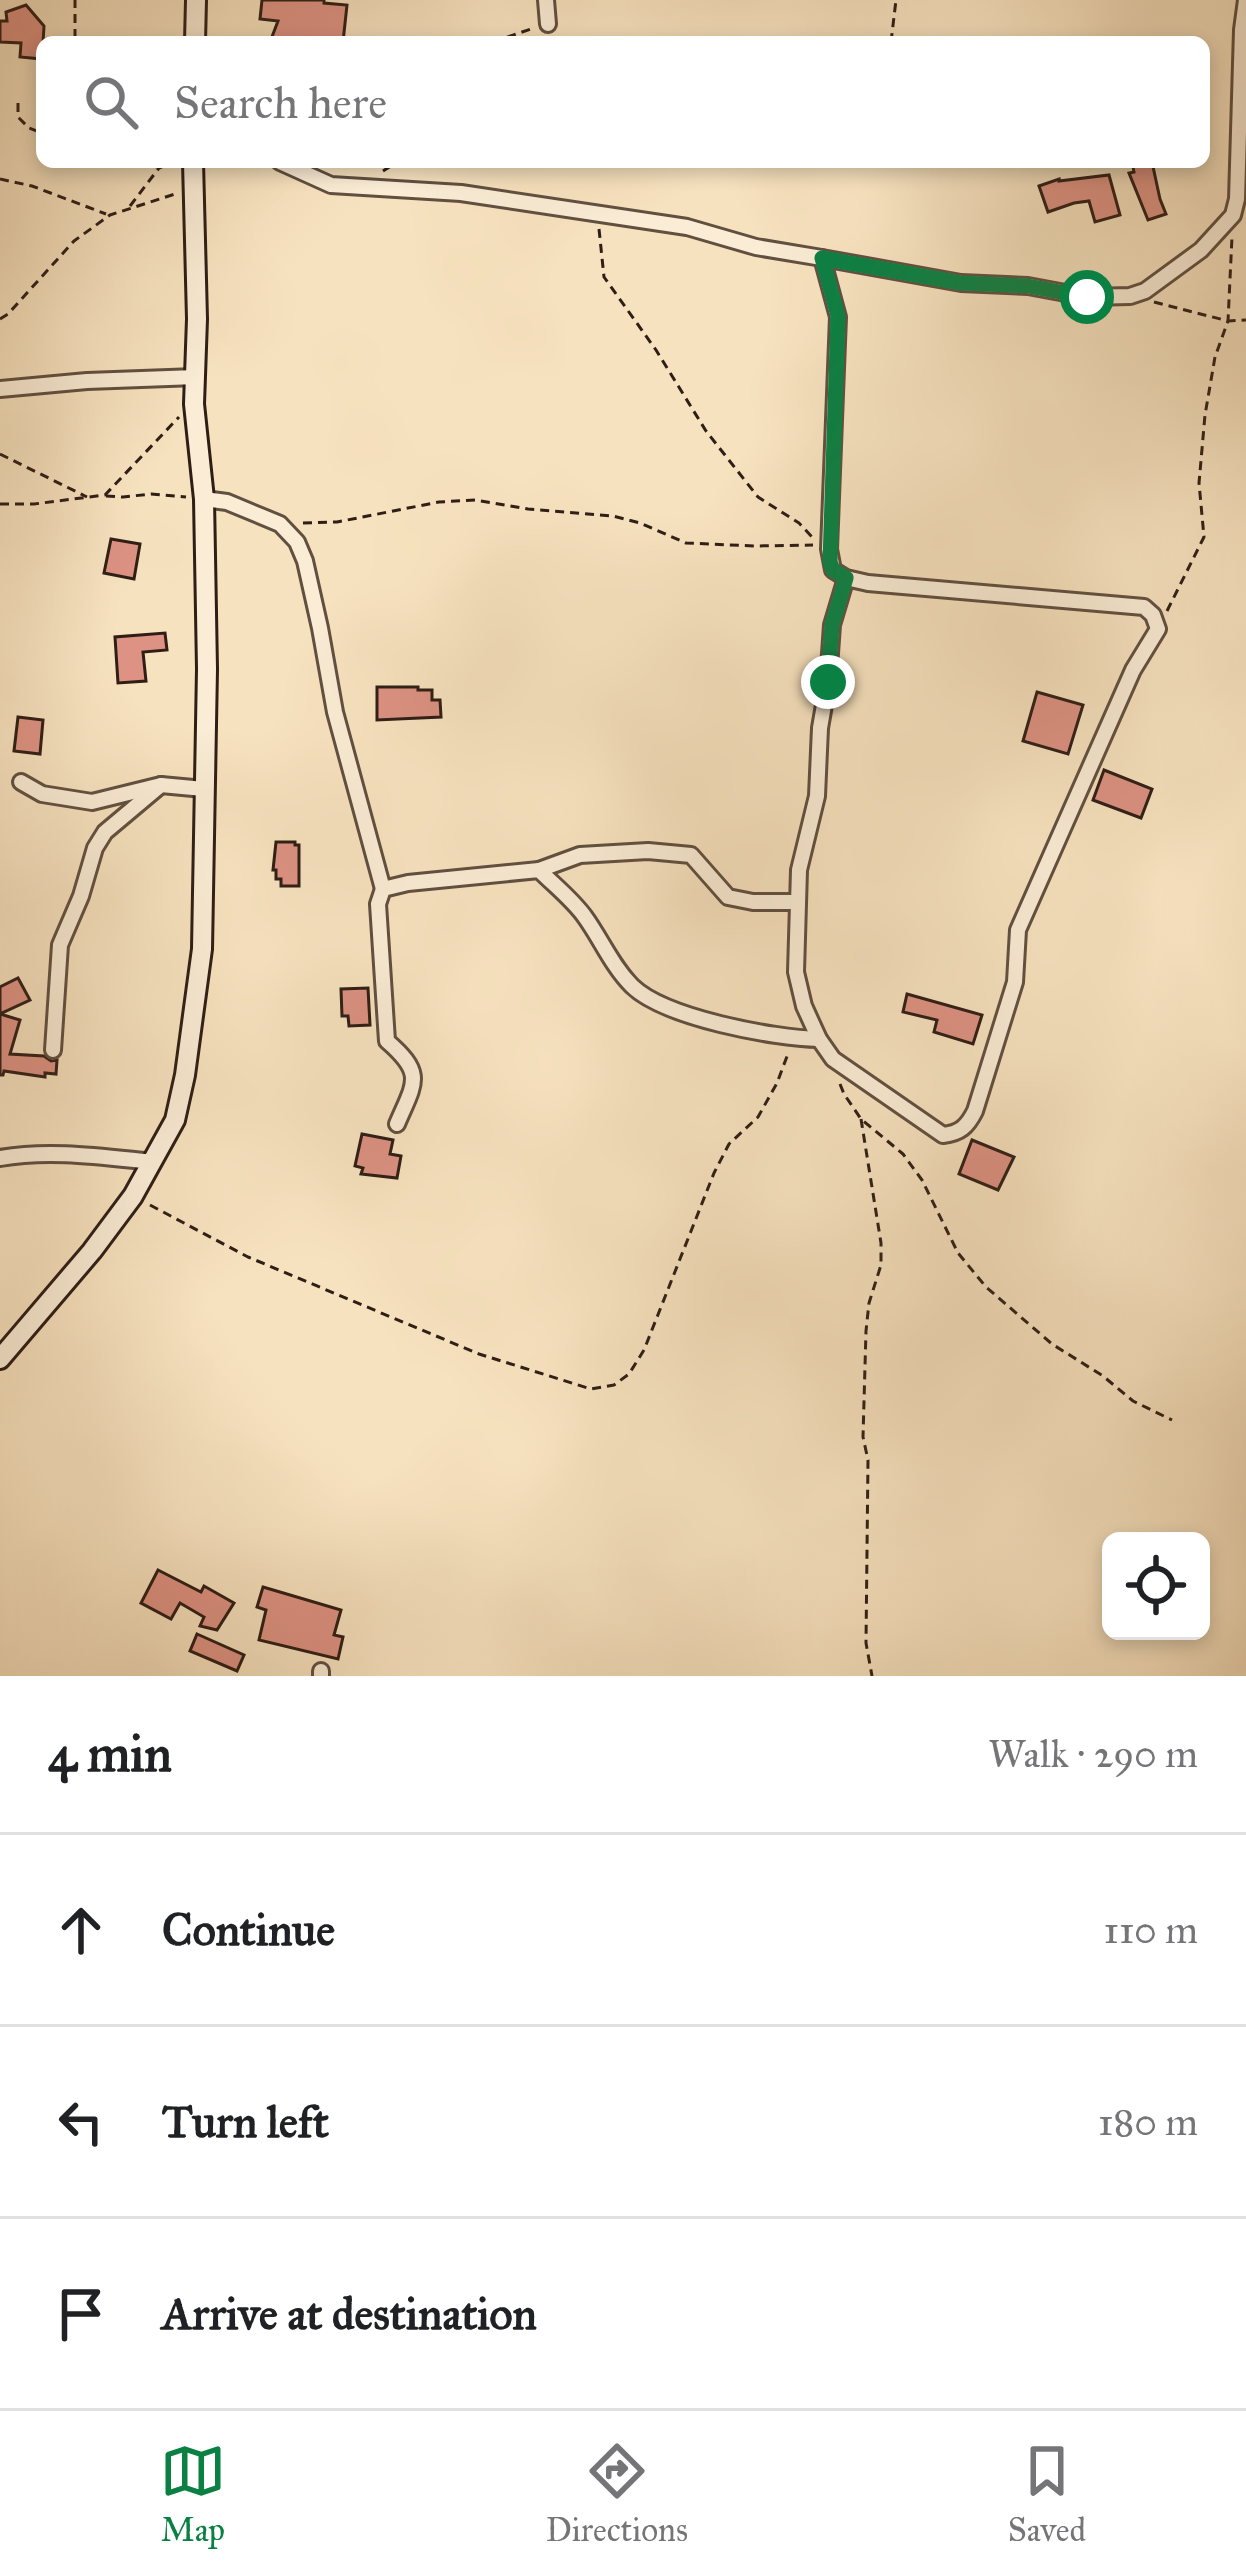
<!DOCTYPE html>
<html lang="en">
<head>
<meta charset="utf-8">
<style>
	:root { --surface:#fff; --page:#f6f6f6; --text:#202124; --muted:#757577; --line:#e0e0e0; --accent:#0b8043 }
	body { margin:0; font-family:"IM FELL Great Primer",serif; background:var(--page); color:var(--text) }
	.controls { position:absolute; right:36px; bottom:36px; display:grid; overflow:hidden; border-radius:18px; box-shadow:0 6px 18px #0003 }
	.controls button { width:108px; height:108px; display:grid; place-items:center; padding:0; border:0; border-bottom:3px solid var(--line); background:var(--surface); color:var(--text); font:60px sans-serif }
	.stop { position:absolute; width:36px; height:36px; margin:-27px; border:9px solid #0b8043; border-radius:50%; background:#fff }
	.stop.end { background:#0b8043; border-color:#fff; box-shadow:0 3px 12px #0008 }
	.list { margin:0; padding:0; list-style:none }
	h2 { display:flex; justify-content:space-between; align-items:center; height:156px; margin:0; padding:0 48px; font-size:51px }
	h2 small { font-size:39px; font-weight:400; color:var(--muted) }
	.list li { display:grid; grid-template-columns:78px 1fr auto; gap:36px; align-items:center; box-sizing:border-box; height:192px; padding:0 48px; border-top:3px solid var(--line) }
	.list b { display:block; font-size:45px; white-space:nowrap }
	.list em { font-size:39px; font-style:normal; color:var(--muted) }
	.icon { flex:none; width:66px; height:66px; fill:none; stroke:currentColor; stroke-width:2; stroke-linecap:round; stroke-linejoin:round }
	.map { position:relative; flex:none; width:1246px; height:1676px; overflow:hidden }
	.search { position:absolute; background:var(--surface); box-shadow:0 6px 18px #0003; left:36px; right:36px; top:36px; height:132px; display:flex; align-items:center; gap:30px; box-sizing:border-box; padding:0 42px; border-radius:18px; color:var(--muted); font-size:45px }
	.sheet { height:732px; background:var(--surface) }
	nav { display:flex; justify-content:space-around; align-items:center; box-sizing:border-box; height:168px; border-top:3px solid var(--line); background:var(--surface); font-size:33px; color:var(--muted) }
	nav a { display:grid; justify-items:center; gap:6px }
	nav .on { color:var(--accent) }
	.map>svg:first-child { display:block }
	.building { fill:#dd9283; stroke:#2f1e16; stroke-width:3 }
	.lines { fill:none; stroke-linecap:round; stroke-linejoin:round }
	.street-casing { stroke:#614f40; stroke-width:20 }
	.secondary-casing { stroke:#2f1e16; stroke-width:24 }
	.path { stroke:#2f1e16; stroke-width:3; stroke-dasharray:9 6; stroke-linecap:butt }
	.street { stroke:#faecd5; stroke-width:14 }
	.secondary { stroke:#faecd5; stroke-width:18 }
	.route { stroke:#0b8043; stroke-width:15 }
</style>
</head>
<body>
<div class="map">
<svg width="1246" height="1676" viewBox="0 0 1246 1676">
	<rect width="100%" height="100%" fill="#f7e2bf"/>
	<filter id="stains"><feTurbulence type="fractalNoise" baseFrequency=".00167" numOctaves="4"/><feColorMatrix values="0 0 0 0 .2 0 0 0 0 .09 0 0 0 0 .02 0 0 0 .5 -.17"/></filter>
	<radialGradient id="worn" r=".72"><stop offset=".6" stop-color="#630" stop-opacity="0"/><stop offset="1" stop-color="#630" stop-opacity=".3"/></radialGradient>
	<g class="building">
		<polygon points="262,0 324,0 324,3 347,5 343,42 270,42 278,21 260,19"/>
		<polygon points="26,5 44,26 42,59 20,57 21,43 0,42 0,21 7,21 6,12"/>
		<polygon points="1132,162 1152,162 1160,199 1166,214 1148,220 1129,173 1134,172"/>
		<polygon points="1109,175 1120,215 1095,222 1089,201 1074,203 1048,212 1039,186 1059,179 1059,181"/>
		<polygon points="111,539 140,544 134,579 104,573"/>
		<polygon points="165,633 167,650 143,652 146,681 118,683 115,637"/>
		<polygon points="377,687 418,687 418,690 432,690 432,700 440,700 441,717 377,720"/>
		<polygon points="1037,692 1083,705 1068,754 1023,741"/>
		<polygon points="18,717 43,720 40,754 14,751"/>
		<polygon points="1104,770 1152,789 1141,818 1093,800"/>
		<polygon points="276,842 295,842 295,845 299,845 299,886 281,886 281,879 276,879 276,870 273,870"/>
		<polygon points="18,978 30,1000 0,1014 20,1020 10,1054 44,1056 51,1061 57,1060 56,1074 45,1073 45,1077 4,1071 3,1075 0,1075 0,987"/>
		<polygon points="368,988 370,1025 349,1026 348,1016 342,1016 341,989"/>
		<polygon points="907,994 982,1015 973,1044 934,1032 937,1020 903,1012"/>
		<polygon points="362,1134 393,1140 390,1154 401,1156 397,1178 361,1174 363,1168 355,1166"/>
		<polygon points="972,1140 1014,1157 998,1190 959,1174"/>
		<polygon points="158,1570 201,1592 204,1586 234,1603 217,1630 200,1626 204,1617 180,1603 171,1619 141,1603"/>
		<polygon points="263,1587 341,1610 334,1635 343,1637 338,1659 259,1640 266,1610 257,1607"/>
		<polygon points="197,1634 244,1655 237,1671 190,1651"/>
	</g>
	<g class="lines">
		<defs>
			<g id="street">
				<polyline points="546,0 548,24"/>
				<path d="M 280,162 L 331,185 L 461,193 L 687,227 L 756,247 L 822,258 L 838,317 L 829,549 L 833,570 L 846,578 L 868,583 L 1144,607 L 1153,615 L 1158,629 L 1133,670 L 1018,930 L 1015,982 L 975,1111 C 967,1127 960,1133 943,1135 L 833,1059 L 819,1039 L 804,1006 L 796,972 L 799,870 L 817,796 L 820,728 L 828,682 L 832,625 L 846,578"/>
				<polyline points="822,258 961,283 1028,286 1087,297 1130,296 1145,291 1201,250 1233,215 1237,199 1242,30 1246,0"/>
				<polyline points="0,389 87,381 196,377"/>
				<polyline points="204,499 227,502 280,524 297,542 305,561 320,628 335,712 383,889"/>
				<polyline points="21,782 42,794 92,802 161,785 204,789"/>
				<polyline points="539,870 580,855 648,851 691,855 728,897 753,902 797,902"/>
				<polyline points="53,1050 60,945 81,896 95,848 105,832 161,785"/>
				<path d="M 397,1124 C 415,1082 425,1074 387,1041 L 378,904 L 383,889 L 408,883 L 539,870 C 554,885 573,900 585,917 C 601,939 612,966 632,986 C 665,1018 773,1038 819,1039"/>
				<path d="M 0,1158 C 50,1149 103,1157 153,1162"/>
				<polyline points="321,1671 321,1676"/>
			</g>
			<g id="secondary">
				<polyline points="195,42 196,0"/>
				<polyline points="0,1359 92,1251 133,1196 175,1120 185,1075 202,949 207,669 204,499 194,404 197,319 193,162"/>
			</g>
		</defs>
		<use href="#street" class="street-casing"/>
		<use href="#secondary" class="secondary-casing"/>
		<g class="path">
			<polyline points="75,38 75,0"/>
			<polyline points="493,42 531,29"/>
			<polyline points="891,42 896,0"/>
			<polyline points="18,103 18,117 29,128 42,133"/>
			<polyline points="140,162 157,167"/>
			<polyline points="383,171 397,162"/>
			<polyline points="0,179 32,186 106,214"/>
			<polyline points="130,206 159,168 174,162"/>
			<polyline points="599,229 604,277 656,350 706,431 758,497 799,523 813,538"/>
			<polyline points="1154,302 1228,321 1246,320"/>
			<polyline points="0,319 8,314 74,241 110,215 175,194"/>
			<polyline points="0,454 87,497"/>
			<polyline points="106,496 123,497 151,494 186,497"/>
			<polyline points="0,504 34,504 105,495 179,417"/>
			<polyline points="303,523 337,522 439,502 475,500 528,509 613,516 640,523 686,543 754,546 813,545"/>
			<polyline points="1167,611 1204,537 1199,483 1205,415 1215,357 1228,321 1232,237"/>
			<polyline points="840,1084 844,1094 861,1119 903,1154 922,1180 958,1253 986,1287 1052,1344 1103,1376 1133,1401 1172,1420"/>
			<polyline points="861,1119 881,1243 881,1265 869,1303 866,1331 863,1437 868,1460 866,1643 872,1676"/>
			<polyline points="150,1205 248,1257 479,1354 591,1389 614,1385 629,1374 644,1350 714,1173 729,1144 758,1117 777,1083 789,1051"/>
		</g>
		<use href="#street" class="street"/>
		<use href="#secondary" class="secondary"/>
	</g>
	<g class="lines">
		<polyline class="route" points="828,682 832,625 846,578 833,570 830,562 838,316 822,258 961,283 1028,286 1087,297"/>
	</g>
	<rect width="100%" height="100%" filter="url(#stains)"/>
	<rect width="100%" height="100%" fill="url(#worn)"/>
</svg>
<div class="controls">
<button><svg class="icon" aria-label="locate" viewBox="0 0 24 24"><circle cx="12" cy="12" r="6"/><path d="M12 2v4M12 18v4M2 12h4M18 12h4"/></svg></button>
</div>
<div class="stop" style="left:1087px;top:297px"></div>
<div class="stop end" style="left:828px;top:682px"></div>
<div class="search"><svg class="icon" aria-label="search" viewBox="0 0 24 24"><circle cx="10" cy="10" r="6"/><path d="M15 15l6 6"/></svg>Search here</div>
</div>
<section class="sheet">
<h2>4 min<small>Walk · 290 m</small></h2>
<ul class="list">
<li><svg class="icon" aria-label="ahead" viewBox="0 0 24 24"><path d="M12 20V5M6 11l6-6 6 6"/></svg><div><b>Continue</b></div><em>110 m</em></li>
<li><svg class="icon" aria-label="left" viewBox="0 0 24 24"><path d="M17 20v-9H6M10 6l-5 5 5 5"/></svg><div><b>Turn left</b></div><em>180 m</em></li>
<li><svg class="icon" aria-label="arrive" viewBox="0 0 24 24"><path d="M6 21V4h12l-3 4 3 4H6"/></svg><div><b>Arrive at destination</b></div></li>
</ul>
</section>
<nav>
<a class="on"><svg class="icon" aria-label="map" viewBox="0 0 24 24"><path d="M3 6l6-2 6 2 6-2v14l-6 2-6-2-6 2zM9 4v14M15 6v14"/></svg>Map</a>
<a><svg class="icon" aria-label="directions" viewBox="0 0 24 24"><path d="M12 3l9 9-9 9-9-9zM9 14v-3h6M13 9l2 2-2 2"/></svg>Directions</a>
<a><svg class="icon" aria-label="saved" viewBox="0 0 24 24"><path d="M7 4h10v16l-5-4-5 4z"/></svg>Saved</a>
</nav>
</body>
</html>
